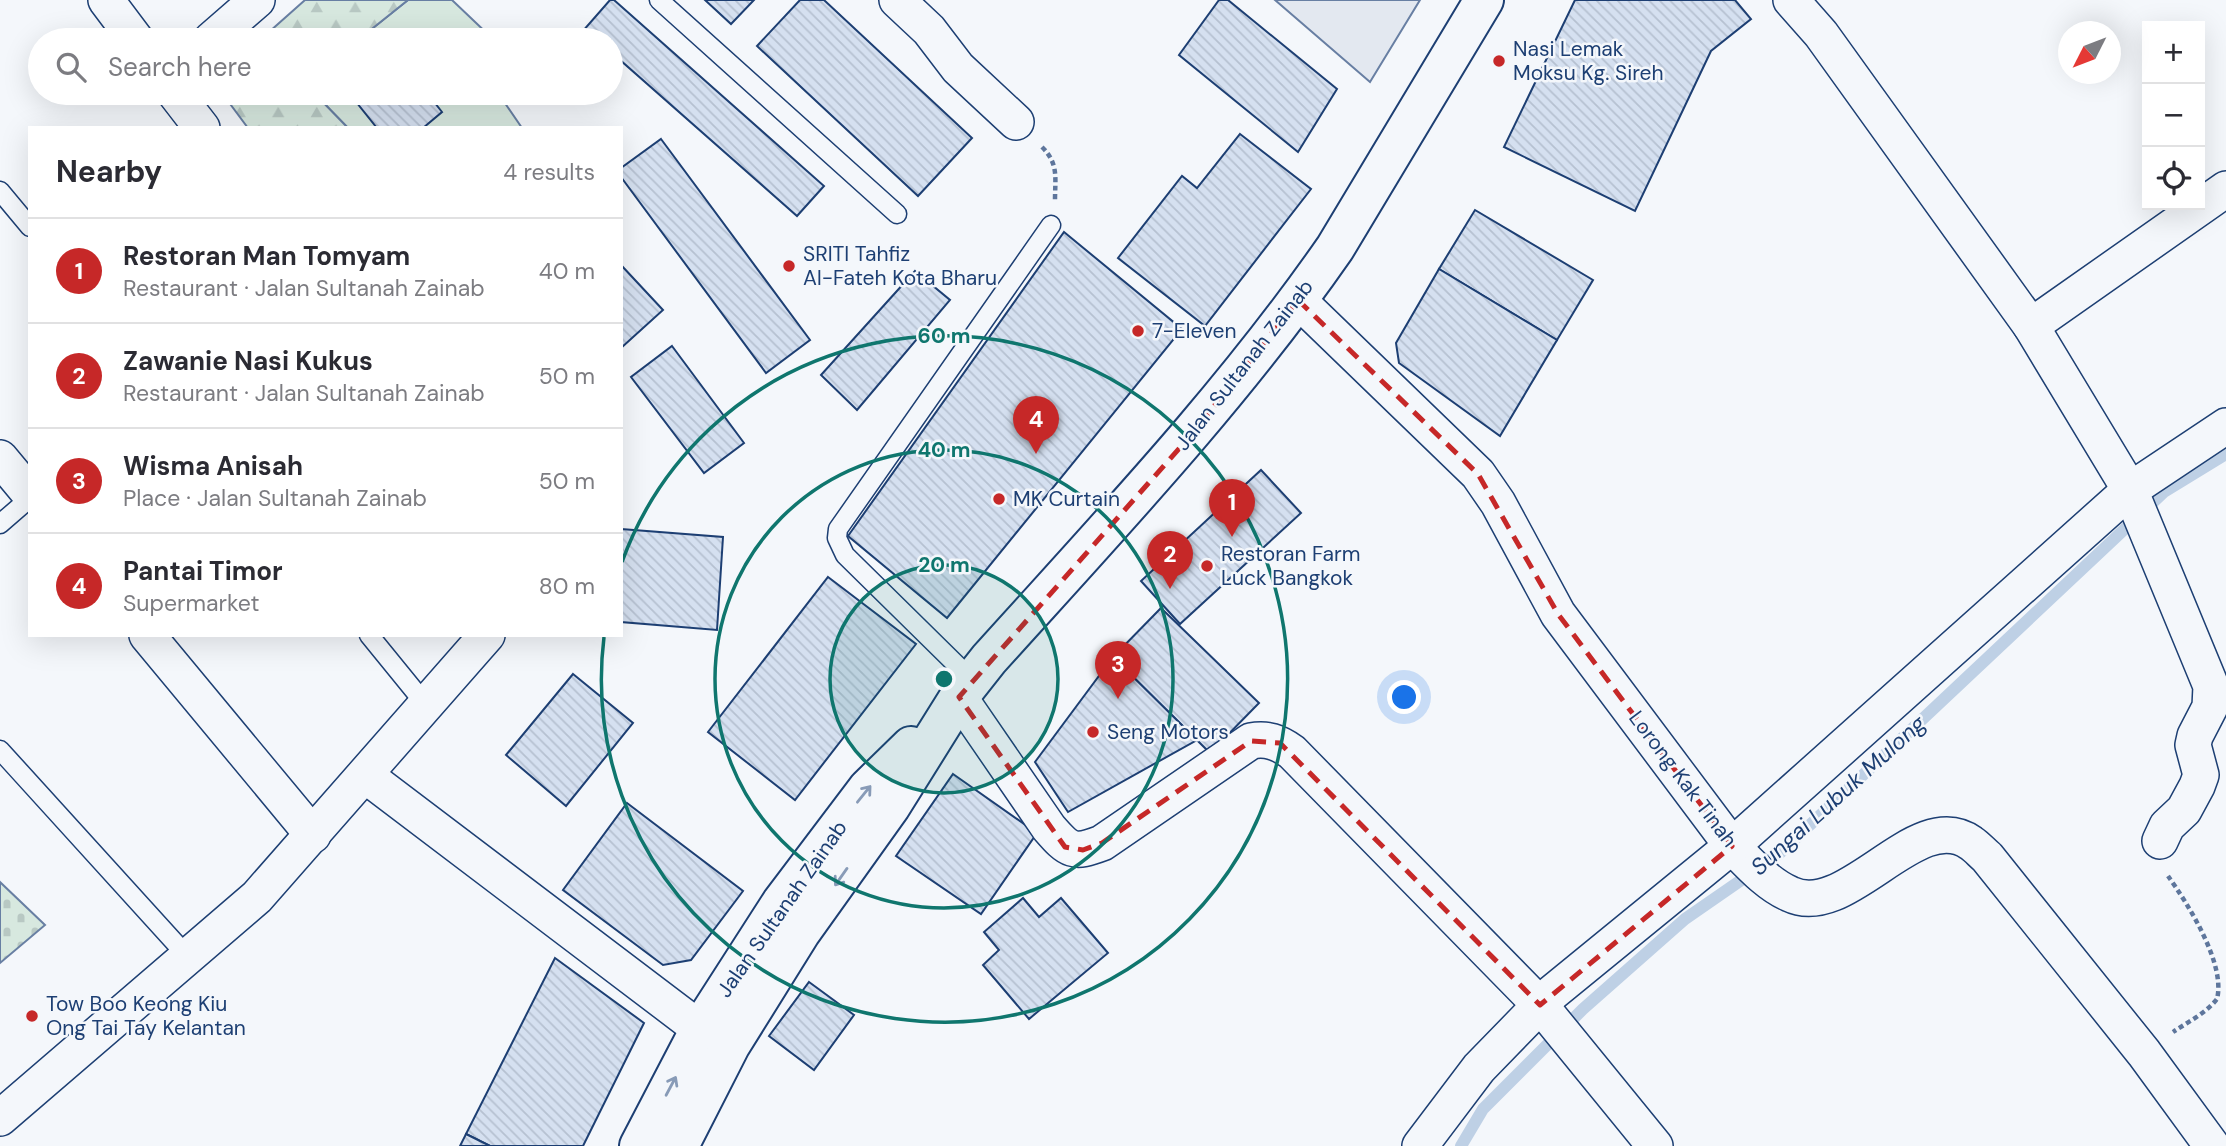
<!DOCTYPE html>
<html lang="en">
<head>
<meta charset="utf-8">
<style>
	:root { --surface:#fff; --page:#f7f7f7; --text:#2b2b33; --muted:#7c7c81; --line:#e1e1e2; --accent:#c62828 }
	body { margin:0; font-family:"DM Sans",sans-serif; background:var(--page); color:var(--text) }
	.controls { position:absolute; right:21px; top:21px; display:grid; overflow:hidden; border-radius:0px; box-shadow:0 7px 28px #0002 }
	.controls button { width:63px; height:63px; display:grid; place-items:center; padding:0; border:0; border-bottom:2px solid var(--line); background:var(--surface); color:var(--text); font:35px sans-serif }
	.compass { position:absolute; left:2058px; top:21px; width:63px; height:63px; border-radius:50%; background:var(--surface); box-shadow:0 7px 28px #0002; rotate:228deg }
	.you { position:absolute; left:1405px; top:698px; width:24px; height:24px; margin:-18px; border:5px solid #fff; border-radius:50%; background:#1a73e8; box-shadow:0 0 0 10px #1a73e833 }
	.badge { display:grid; place-items:center; width:46px; height:46px; border-radius:50%; background:var(--accent); color:#fff; font-size:23px; font-weight:700 }
	.pin { position:absolute; translate:-50% -58px; filter:drop-shadow(0 2px 4px #0008) }
	.pin::after { content:''; position:absolute; top:37px; width:24px; height:21px; background:inherit; clip-path:polygon(0 0,100% 0,50% 100%) }
	.list { margin:0; padding:0; list-style:none }
	h2 { display:flex; justify-content:space-between; align-items:center; height:91px; margin:0; padding:0 28px; font-size:30px }
	h2 small { font-size:23px; font-weight:400; color:var(--muted) }
	.list li { display:grid; grid-template-columns:46px 1fr auto; gap:21px; align-items:center; box-sizing:border-box; height:105px; padding:0 28px; border-top:2px solid var(--line) }
	.list b { display:block; font-size:26px; white-space:nowrap }
	.list p { margin:0; font-size:23px; white-space:nowrap; color:var(--muted) }
	.list em { font-size:23px; font-style:normal; color:var(--muted) }
	.icon { flex:none; width:38px; height:38px; fill:none; stroke:currentColor; stroke-width:2; stroke-linecap:round; stroke-linejoin:round }
	.map { position:relative; flex:none; width:2226px; height:1146px; overflow:hidden }
	.search { position:absolute; background:var(--surface); box-shadow:0 7px 28px #0002; left:28px; top:28px; width:595px; height:77px; display:flex; align-items:center; gap:18px; box-sizing:border-box; padding:0 24px; border-radius:38px; color:var(--muted); font-size:26px }
	.panel { position:absolute; background:var(--surface); box-shadow:0 7px 28px #0002; left:28px; top:126px; width:595px; height:511px; border-radius:0px }
	.map>svg:first-child { display:block }
	.green { fill:#d7e8df; stroke:#687fa3; stroke-width:2 }
	.forest { fill:url(#forest-firs); stroke:#687fa3; stroke-width:2 }
	.cemetery { fill:url(#cemetery-stones); stroke:#687fa3; stroke-width:2 }
	.parking { fill:#e3e8f0; stroke:#687fa3; stroke-width:2 }
	.lines { fill:none; stroke-linecap:round; stroke-linejoin:round }
	.stream { stroke:#bed0e5; stroke-width:12 }
	.building { fill:url(#building-back-hatch); stroke:#1d3f73; stroke-width:2 }
	.service-casing { stroke:#1d3f73; stroke-width:21 }
	.minor-casing { stroke:#1d3f73; stroke-width:38 }
	.secondary-casing { stroke:#1d3f73; stroke-width:42 }
	.path { stroke:#5e769c; stroke-width:4.5; stroke-dasharray:5 3.5; stroke-linecap:butt }
	.service { stroke:#f4f7fb; stroke-width:18 }
	.minor { stroke:#f4f7fb; stroke-width:35 }
	.secondary { stroke:#f4f7fb; stroke-width:38 }
	.oneway { stroke:#889bb7 }
	.marked { fill:none; stroke:#c62828; stroke-width:5; stroke-dasharray:14 9; stroke-linejoin:round }
	.ring { fill:none; stroke:#0f766e; stroke-width:3.5 }
	.poi-dot { fill:#c62828; stroke:#f4f7fb; stroke-width:2.5 }
	.labels { text-anchor:middle; stroke-width:5; stroke-linejoin:round; paint-order:stroke }
	.poi-label { font-size:21px; fill:#1d3f73; stroke:#f4f7fb; text-anchor:start }
	.street-label { font-size:21px; fill:#1d3f73; stroke:#f4f7fb }
	.water-label { font-size:23px; font-style:italic; fill:#1d3f73; stroke:#f4f7fb }
	.centre { fill:#0f766e; stroke:#f4f7fb; stroke-width:3.5 }
	.ring-label { font-size:21px; text-anchor:middle; font-weight:bold; fill:#0f766e; stroke:#f4f7fb; stroke-width:5; stroke-linejoin:round; paint-order:stroke }
</style>
</head>
<body>
<div class="map">
<svg width="2226" height="1146" viewBox="0 0 2226 1146">
	<defs>
		<pattern id="forest-firs" width="22" height="20" patternUnits="userSpaceOnUse" patternTransform="scale(1.75)"><rect width="22" height="20" fill="#d7e8df"/><path d="M5 1l3.5 6h-7zM16 11l3.5 6h-7z" fill="#b8c8c3"/></pattern>
		<pattern id="cemetery-stones" width="16" height="16" patternUnits="userSpaceOnUse" patternTransform="scale(1.75)"><rect width="16" height="16" fill="#d7e8df"/><path d="M2 7V4a2 2 0 0 1 4 0v3zM10 15v-3a2 2 0 0 1 4 0v3z" fill="#b8c8c3"/></pattern>
		<pattern id="building-back-hatch" width="6" height="6" patternUnits="userSpaceOnUse" patternTransform="scale(1.75)"><rect width="6" height="6" fill="#d5e0f0"/><path d="M-1 5l2 2M0 0l6 6M5-1l2 2" fill="none" stroke="#b6c1d1"/></pattern>
	</defs>
	<rect width="100%" height="100%" fill="#f4f7fb"/>
	<g class="green">
		<polygon points="408,0 452,0 494,40 358,40"/>
		<polygon points="314,93 498,93 522,128 348,128"/>
	</g>
	<g class="forest">
		<polygon points="305,0 408,0 358,40 260,40"/>
		<polygon points="222,93 314,93 348,128 248,128"/>
	</g>
	<polygon class="cemetery" points="0,882 45,925 0,963"/>
	<polygon class="parking" points="1275,0 1420,0 1370,82"/>
	<g class="lines">
		<polyline class="stream" points="1461,1146 1483,1109 1583,1009 1685,919 1779,854 2164,492 2226,454"/>
	</g>
	<g class="building">
		<polygon points="610,0 614,0 824,186 797,216 620,60 611,70 611,40 575,40"/>
		<polygon points="705,0 754,0 731,24"/>
		<polygon points="800,0 824,0 972,138 918,196 757,46"/>
		<polygon points="1219,0 1228,0 1337,89 1298,152 1179,55"/>
		<polygon points="1575,0 1735,0 1751,19 1711,51 1635,211 1504,147"/>
		<polygon points="349,93 427,93 442,112 423,128 377,128"/>
		<polygon points="1240,134 1311,189 1205,326 1118,258 1182,176 1197,188"/>
		<polygon points="661,139 810,340 766,373 621,177 621,168"/>
		<polygon points="1475,210 1593,280 1557,340 1439,269"/>
		<polygon points="1064,232 1182,329 947,618 848,536"/>
		<polygon points="621,265 663,310 621,348"/>
		<polygon points="1439,269 1557,340 1500,436 1399,363 1396,343"/>
		<polygon points="915,271 950,300 857,410 821,375"/>
		<polygon points="672,346 744,443 704,473 631,377"/>
		<polygon points="1261,470 1301,513 1180,624 1141,581"/>
		<polygon points="621,529 723,537 717,630 621,622"/>
		<polygon points="828,577 916,644 795,800 708,732"/>
		<polygon points="1161,608 1259,703 1210,753 1113,657"/>
		<polygon points="1113,657 1197,740 1068,812 1035,762"/>
		<polygon points="573,674 633,723 566,806 506,755"/>
		<polygon points="953,774 1037,833 981,914 896,856"/>
		<polygon points="627,803 743,891 691,960 663,965 563,890"/>
		<polygon points="1023,898 1039,917 1061,898 1108,953 1029,1019 983,965 999,950 984,932"/>
		<polygon points="555,958 644,1023 583,1146 490,1146 466,1134"/>
		<polygon points="809,982 854,1015 814,1070 769,1036"/>
		<polygon points="466,1134 490,1146 460,1146"/>
	</g>
	<g class="lines">
		<defs>
			<g id="service">
				<polyline points="659,0 897,214"/>
				<polyline points="0,191 30,227"/>
				<polyline points="0,524 30,498"/>
				<polyline points="369,635 426,705"/>
				<polyline points="972,680 845,555 837,538 838,529 1051,225"/>
				<polyline points="0,750 188,957"/>
			</g>
			<g id="minor">
				<polyline points="106,0 136,40"/>
				<polyline points="897,0 929,30 958,68 1016,122"/>
				<polyline points="1791,0 1821,34 2031,326 2130,490 2211,686 2210,707 2195,736 2193,745 2201,775 2197,786 2184,810 2167,826 2160,841"/>
				<polyline points="211,40 257,0"/>
				<polyline points="175,93 202,128"/>
				<path d="M 1298,300 L 1478,474 L 1498,503 L 1558,614 L 1732,846 C 1749,863 1767,884 1790,894 C 1847,922 1917,804 1971,843 C 1977,847 1982,853 1987,857 L 2144,1053 L 2212,1146"/>
				<polyline points="2031,326 2226,189"/>
				<polyline points="0,458 30,494"/>
				<polyline points="147,635 313,835"/>
				<path d="M 959,697 L 1049,828 C 1069,851 1073,854 1102,843 L 1251,741 C 1267,738 1278,742 1292,752 L 1540,1005 L 1655,1146"/>
				<polyline points="365,775 700,1029"/>
				<polyline points="0,1118 257,897 487,635"/>
				<polyline points="1420,1146 1479,1068 1552,993 1732,846 2130,490 2226,426"/>
			</g>
			<g id="secondary">
				<polyline points="639,1146 700,1029 781,903 868,788 911,746"/>
				<path d="M 679,1146 L 730,1046 L 801,932 L 891,806 L 959,697 L 989,659 C 1109,526 1233,395 1335,248 L 1484,0"/>
			</g>
		</defs>
		<use href="#service" class="service-casing"/>
		<use href="#minor" class="minor-casing"/>
		<use href="#secondary" class="secondary-casing"/>
		<g class="path">
			<path d="M 1042,147 C 1059,164 1055,178 1055,200"/>
			<path d="M 2168,876 C 2188,904 2226,964 2217,999 C 2206,1013 2188,1022 2173,1032"/>
		</g>
		<use href="#service" class="service"/>
		<use href="#minor" class="minor"/>
		<use href="#secondary" class="secondary"/>
	</g>
	<defs><path id="oneway-shaft" d="M-6 0H5M1.5-3L5.5 0L1.5 3" fill="none" stroke-width="1.6" stroke-linecap="round" stroke-linejoin="round" transform="scale(1.75)"/></defs>
	<g class="oneway">
		<use href="#oneway-shaft" transform="translate(864 794) rotate(-51)"/>
		<use href="#oneway-shaft" transform="translate(841 877) rotate(125)"/>
		<use href="#oneway-shaft" transform="translate(671 1086) rotate(-62)"/>
	</g>
	<path class="marked" d="M 1298,300 L 1478,474 L 1558,614 L 1732,846 L 1540,1005 L 1280,743 L 1251,741 L 1102,843 L 1083,850 L 1065,847 L 959,697 L 1192,434 Z"/>
	<circle cx="944" cy="679" r="114" fill="#0f766e" fill-opacity=".12"/>
	<g class="ring">
		<circle cx="944" cy="679" r="114"/>
		<circle cx="944" cy="679" r="229"/>
		<path d="M622 562A343 343 0 1 1 604 637"/>
	</g>
	<g class="poi-dot">
		<circle cx="1499" cy="61" r="7"/>
		<circle cx="789" cy="266" r="7"/>
		<circle cx="1138" cy="331" r="7"/>
		<circle cx="999" cy="499" r="7"/>
		<circle cx="1207" cy="566" r="7"/>
		<circle cx="1093" cy="732" r="7"/>
		<circle cx="32" cy="1016" r="7"/>
	</g>
	<g class="labels">
		<g class="poi-label">
			<text x="1513" y="56">Nasi Lemak<tspan x="1513" dy="24">Moksu Kg. Sireh</tspan></text>
			<text x="803" y="261">SRITI Tahfiz<tspan x="803" dy="24">Al-Fateh Kota Bharu</tspan></text>
			<text x="1152" y="338">7-Eleven</text>
			<text x="1013" y="506">MK Curtain</text>
			<text x="1221" y="561">Restoran Farm<tspan x="1221" dy="24">Luck Bangkok</tspan></text>
			<text x="1107" y="739">Seng Motors</text>
			<text x="46" y="1011">Tow Boo Keong Kiu<tspan x="46" dy="24">Ong Tai Tay Kelantan</tspan></text>
		</g>
		<g class="street-label">
			<text transform="translate(1244 365) rotate(-52)" y="7">Jalan Sultanah Zainab</text>
			<text transform="translate(1683 779) rotate(53)" y="7">Lorong Kak Tinah</text>
			<text transform="translate(782 909) rotate(-55)" y="7">Jalan Sultanah Zainab</text>
		</g>
		<g class="water-label">
			<text transform="translate(1838 795) rotate(-42)" y="8">Sungai Lubuk Mulong</text>
		</g>
	</g>
	<circle cx="944" cy="679" r="10" class="centre"/>
	<g class="ring-label">
		<text x="944" y="343">60 m</text>
		<text x="944" y="457">40 m</text>
		<text x="944" y="572">20 m</text>
	</g>
</svg>
<div class="controls">
<button>+</button>
<button>−</button>
<button><svg class="icon" aria-label="locate" viewBox="0 0 24 24"><circle cx="12" cy="12" r="6"/><path d="M12 2v4M12 18v4M2 12h4M18 12h4"/></svg></button>
</div>
<svg class="compass" viewBox="-18 -18 36 36"><path d="M0-13l5 13h-10z" fill="#e53935"/><path d="M0 13l5-13h-10z" fill="#7c7c81"/></svg>
<div class="you"></div>
<div class="pin badge" style="left:1232px;top:537px">1</div>
<div class="pin badge" style="left:1170px;top:589px">2</div>
<div class="pin badge" style="left:1118px;top:699px">3</div>
<div class="pin badge" style="left:1036px;top:454px">4</div>
<div class="search"><svg class="icon" aria-label="search" viewBox="0 0 24 24"><circle cx="10" cy="10" r="6"/><path d="M15 15l6 6"/></svg>Search here</div>
<section class="panel">
<h2>Nearby<small>4 results</small></h2>
<ul class="list">
<li><span class="badge">1</span><div><b>Restoran Man Tomyam</b><p>Restaurant · Jalan Sultanah Zainab</p></div><em>40 m</em></li>
<li><span class="badge">2</span><div><b>Zawanie Nasi Kukus</b><p>Restaurant · Jalan Sultanah Zainab</p></div><em>50 m</em></li>
<li><span class="badge">3</span><div><b>Wisma Anisah</b><p>Place · Jalan Sultanah Zainab</p></div><em>50 m</em></li>
<li><span class="badge">4</span><div><b>Pantai Timor</b><p>Supermarket</p></div><em>80 m</em></li>
</ul>
</section>
</div>
</body>
</html>
